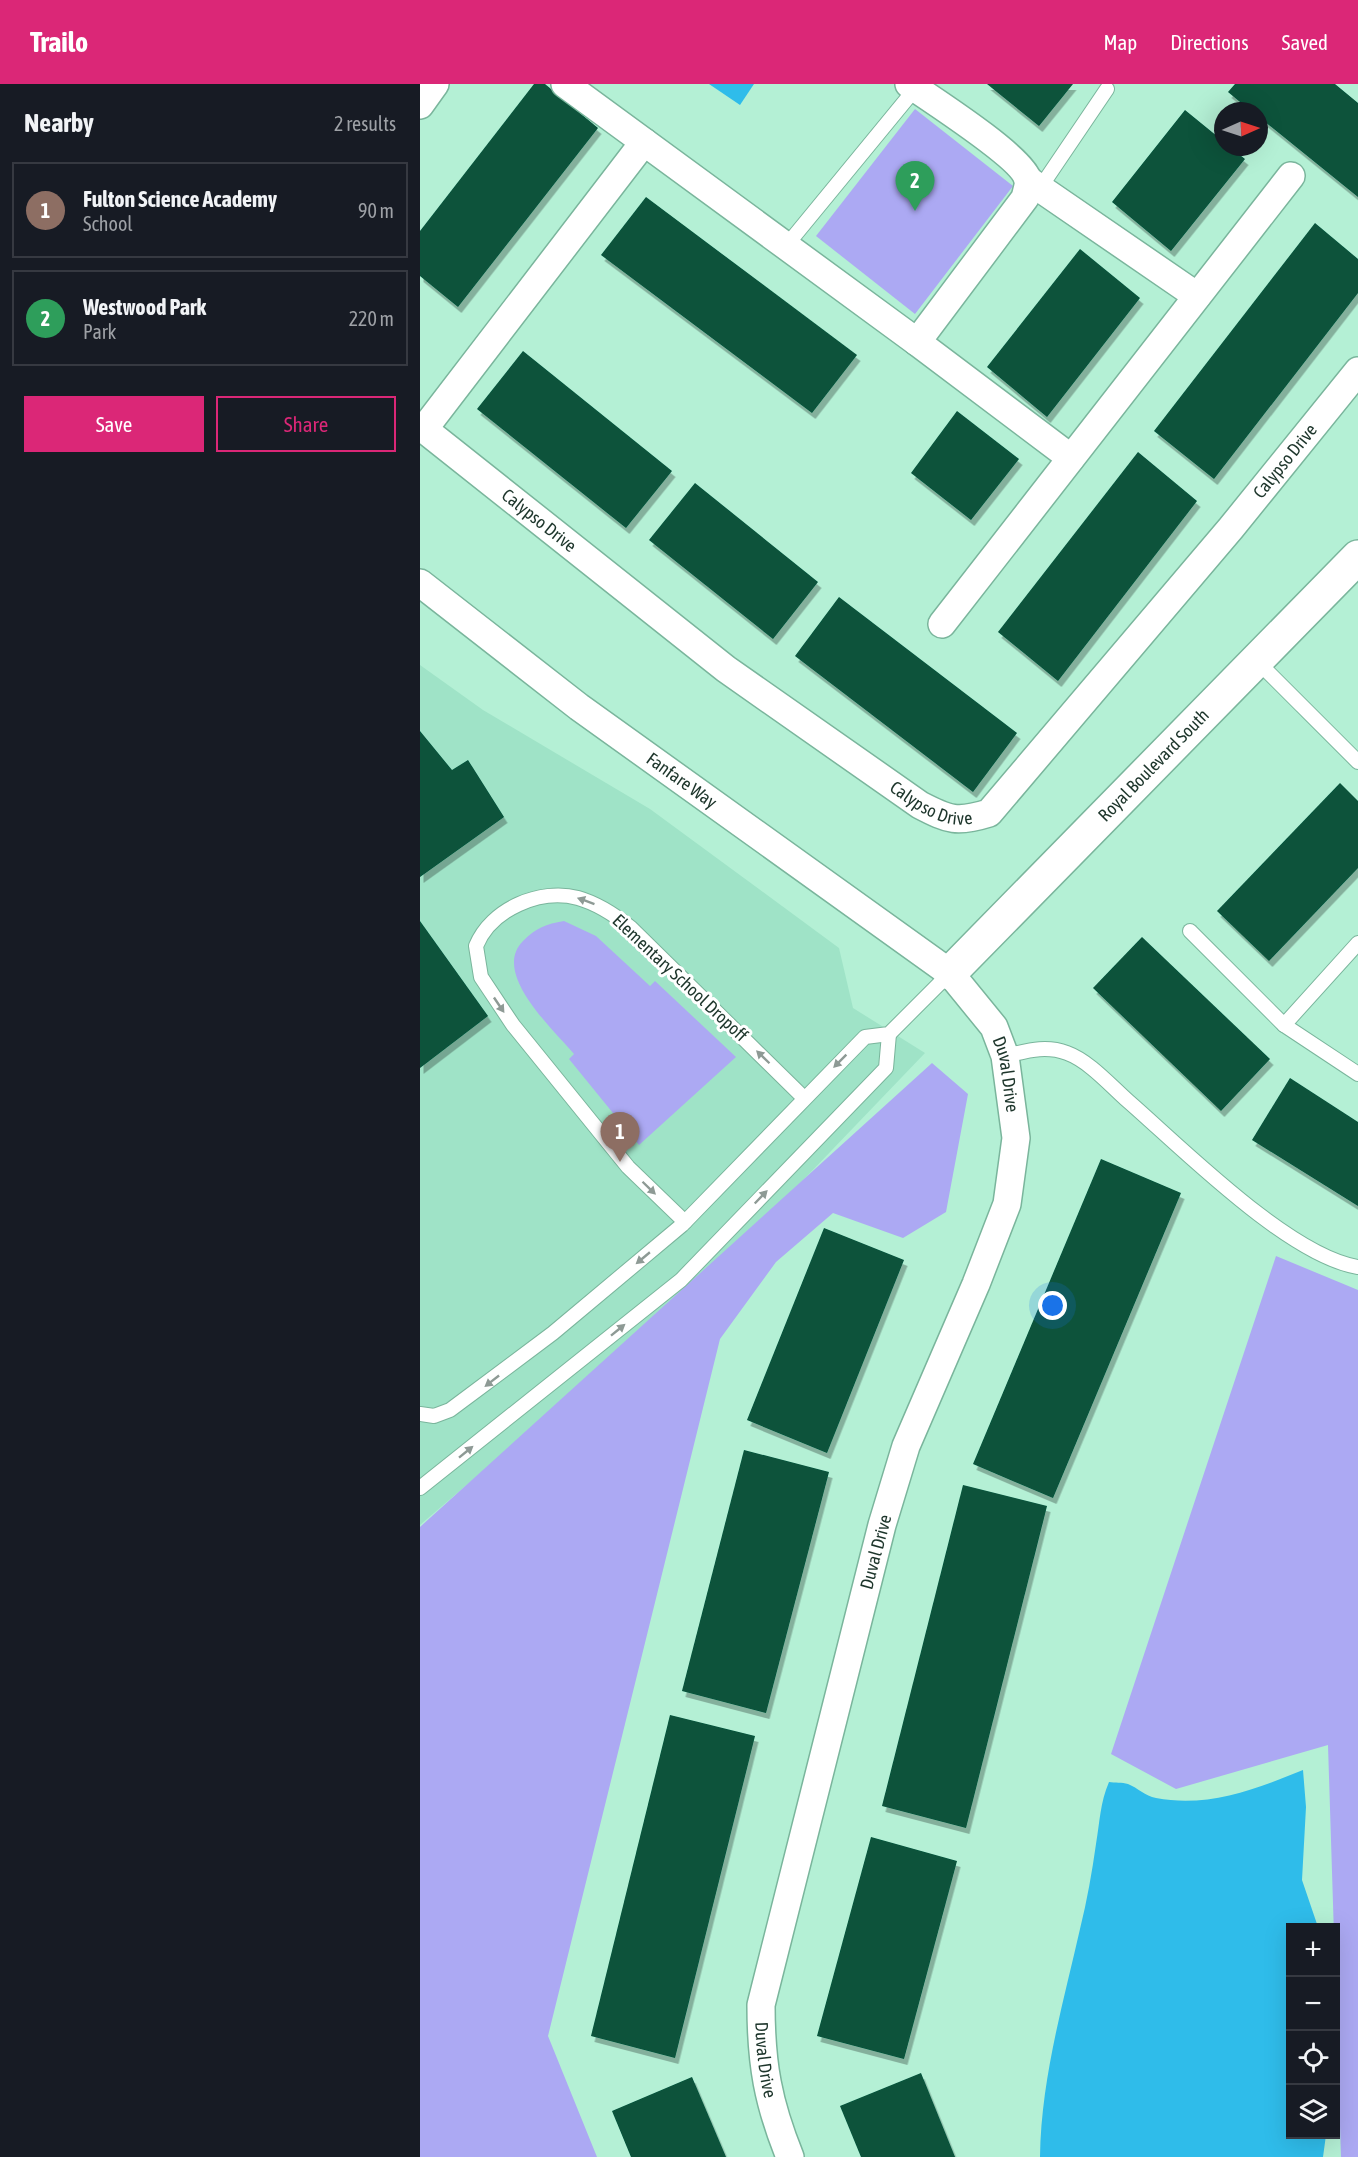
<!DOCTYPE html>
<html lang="en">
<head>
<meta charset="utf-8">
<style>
	:root { --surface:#171b24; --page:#20242c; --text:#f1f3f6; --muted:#9ea1a6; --line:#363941; --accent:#db2777 }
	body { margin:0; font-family:"Asap Condensed",sans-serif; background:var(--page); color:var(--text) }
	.controls { position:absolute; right:18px; bottom:18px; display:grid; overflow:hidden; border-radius:0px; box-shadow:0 6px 24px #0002 }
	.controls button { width:54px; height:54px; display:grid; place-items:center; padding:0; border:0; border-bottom:2px solid var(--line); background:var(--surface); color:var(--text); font:30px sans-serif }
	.compass { position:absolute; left:794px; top:18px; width:54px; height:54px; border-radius:50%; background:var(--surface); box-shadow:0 6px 24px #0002; rotate:87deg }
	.you { position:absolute; left:633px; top:1222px; width:21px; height:21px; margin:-15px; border:4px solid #fff; border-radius:50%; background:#1a73e8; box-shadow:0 0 0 9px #1a73e833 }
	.badge { display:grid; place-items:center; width:39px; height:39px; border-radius:50%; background:var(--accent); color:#fff; font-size:20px; font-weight:700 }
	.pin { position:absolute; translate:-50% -50px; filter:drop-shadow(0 2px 3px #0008) }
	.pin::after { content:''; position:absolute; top:32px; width:21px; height:18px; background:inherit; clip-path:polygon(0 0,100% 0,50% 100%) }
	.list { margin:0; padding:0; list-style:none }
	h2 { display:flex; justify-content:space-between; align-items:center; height:78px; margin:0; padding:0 24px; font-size:26px }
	h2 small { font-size:20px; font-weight:400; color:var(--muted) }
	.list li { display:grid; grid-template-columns:39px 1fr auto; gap:18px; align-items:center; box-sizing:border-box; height:96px; margin:0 12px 12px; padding:0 12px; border:2px solid var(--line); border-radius:0px }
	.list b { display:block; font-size:22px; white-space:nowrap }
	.list p { margin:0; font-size:20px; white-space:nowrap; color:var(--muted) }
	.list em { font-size:20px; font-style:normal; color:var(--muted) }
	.actions { display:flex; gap:12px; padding:18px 24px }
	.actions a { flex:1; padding:14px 0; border:2px solid var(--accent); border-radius:0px; text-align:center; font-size:21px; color:var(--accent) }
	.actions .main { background:var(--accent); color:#fff }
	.icon { flex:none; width:33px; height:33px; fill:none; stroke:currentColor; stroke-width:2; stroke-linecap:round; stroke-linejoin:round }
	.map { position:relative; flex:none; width:938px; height:2073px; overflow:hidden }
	header { display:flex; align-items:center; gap:36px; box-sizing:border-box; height:84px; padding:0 30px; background:var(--accent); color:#fff }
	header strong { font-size:28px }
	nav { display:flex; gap:33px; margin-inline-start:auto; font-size:21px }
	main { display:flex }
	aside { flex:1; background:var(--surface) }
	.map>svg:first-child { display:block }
	.built { fill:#9fe3c7 }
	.green { fill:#aca9f3 }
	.water { fill:#2fbcea }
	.building { fill:#07523b; filter:url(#shadow) }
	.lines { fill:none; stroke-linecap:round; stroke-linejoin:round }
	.service-casing { stroke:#7ab59c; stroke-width:16 }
	.minor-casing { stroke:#7ab59c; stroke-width:30 }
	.tertiary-casing { stroke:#7ab59c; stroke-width:36 }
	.service { stroke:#fff; stroke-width:14 }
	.minor { stroke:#fff; stroke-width:27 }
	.tertiary { stroke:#fff; stroke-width:33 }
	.oneway { fill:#8e9a95 }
	.labels { text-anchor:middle; stroke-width:6; stroke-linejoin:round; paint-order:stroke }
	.street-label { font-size:18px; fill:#1d352b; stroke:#fff }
</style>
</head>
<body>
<header>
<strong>Trailo</strong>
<nav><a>Map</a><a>Directions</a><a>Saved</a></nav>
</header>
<main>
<aside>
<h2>Nearby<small>2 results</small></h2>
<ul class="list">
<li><span class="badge" style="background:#8d6e63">1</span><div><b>Fulton Science Academy</b><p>School</p></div><em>90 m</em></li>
<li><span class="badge" style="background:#2e9e5b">2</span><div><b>Westwood Park</b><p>Park</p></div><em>220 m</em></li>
</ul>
<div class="actions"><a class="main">Save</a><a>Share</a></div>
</aside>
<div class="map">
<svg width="938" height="2073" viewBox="0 0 938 2073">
	<defs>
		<filter id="shadow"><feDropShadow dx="3.5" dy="6" stdDeviation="0" flood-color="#0004"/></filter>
	</defs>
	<rect width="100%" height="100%" fill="#b4f0d5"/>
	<polygon class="built" points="0,581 63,626 230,725 419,864 433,924 505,969 295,1188 0,1441"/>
	<g class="green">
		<polygon points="495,25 593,102 495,230 396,152"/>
		<path d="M 144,837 L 176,852 L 230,902 L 235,897 L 316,973 L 219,1061 L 149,975 L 154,970 C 133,945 71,889 103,857 C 116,844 126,840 144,837 Z"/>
		<polygon points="512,979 548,1010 526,1128 483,1154 413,1129 356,1178 300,1255 128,1952 177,2073 0,2073 0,1443"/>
		<polygon points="856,1172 938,1206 938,2073 921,2073 908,1661 756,1705 691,1670"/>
	</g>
	<g class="water">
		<polygon points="289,0 334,0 320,21"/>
		<path d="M 883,1686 L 886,1723 L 882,1796 L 898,1843 L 870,1844 L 870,2050 L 906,2051 L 903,2073 L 620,2073 C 621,1995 643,1920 660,1845 C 667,1817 672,1788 676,1760 C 680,1737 680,1719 689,1698 C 695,1699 702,1698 708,1700 C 718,1704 725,1712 736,1714 C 788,1724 836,1705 883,1686 Z"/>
	</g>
	<g class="building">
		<polygon points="114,0 125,0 178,44 38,223 0,192 0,147"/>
		<polygon points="567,0 653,0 619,42"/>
		<polygon points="815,0 915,0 938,19 938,113 839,33 839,27 831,27 808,8"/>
		<polygon points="765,26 803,57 803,63 810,63 825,75 751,167 692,118"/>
		<polygon points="226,113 437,271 392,329 181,171"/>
		<polygon points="895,139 938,175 938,209 794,395 734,347"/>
		<polygon points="660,165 720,214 627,333 567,283"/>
		<polygon points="103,267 252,387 206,444 57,325"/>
		<polygon points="537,327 599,375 551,436 491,389"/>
		<polygon points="718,368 777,417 638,597 578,548"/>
		<polygon points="275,399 398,498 353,555 229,456"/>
		<polygon points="419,513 597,649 553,708 375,572"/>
		<polygon points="0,647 32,686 48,676 84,733 0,793"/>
		<polygon points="920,699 938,717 938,784 849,877 797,827"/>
		<polygon points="0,837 68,932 0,984"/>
		<polygon points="722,853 850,975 801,1027 673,904"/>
		<polygon points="870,994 938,1038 938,1122 832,1056"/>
		<polygon points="681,1075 761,1109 633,1414 553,1380"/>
		<polygon points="404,1144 484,1176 407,1369 327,1336"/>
		<polygon points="324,1366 409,1388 346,1629 262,1607"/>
		<polygon points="543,1401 627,1422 546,1744 462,1722"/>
		<polygon points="250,1631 335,1652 255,1974 171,1952"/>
		<polygon points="451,1753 537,1777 484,1975 397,1952"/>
		<polygon points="501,1989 535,2073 441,2073 420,2022"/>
		<polygon points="272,1993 306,2073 211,2073 192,2027"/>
	</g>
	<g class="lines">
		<defs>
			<g id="service">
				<polyline points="620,104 687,5"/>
				<polyline points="366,162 495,5"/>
				<polyline points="838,578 938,678"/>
				<polyline points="770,847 864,941"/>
				<polyline points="938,859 864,941 938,990"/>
				<path d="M 585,972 C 607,967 625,961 647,969 C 669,977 690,1001 708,1017 C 762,1064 869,1172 938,1183"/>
				<path d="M 265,1138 L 208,1083 L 93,941 L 61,893 L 56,862 C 71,825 120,804 158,814 C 179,820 195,831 211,844 L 384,1014"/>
				<polyline points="0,1330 14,1332 30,1326 133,1249 262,1141 445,953 469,950 530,889"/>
				<polyline points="0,1404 261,1196 466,984 469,950"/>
			</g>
			<g id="minor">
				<path d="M 145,0 L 497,258 L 605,114 C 606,109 609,101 608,96 C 603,74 511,15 489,0"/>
				<polyline points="0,21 15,0"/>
				<polyline points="608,96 777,212"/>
				<polyline points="497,258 651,374"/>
				<path id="s1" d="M 0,342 L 306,585 L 500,721 C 529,736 537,739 569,729 L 811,444 L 938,287"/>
				<polyline points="4,345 224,58"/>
				<path id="s2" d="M 0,499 L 159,623 L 530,889 L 574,943 L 585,972 L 596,1054 L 587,1120 L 556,1200 L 486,1362 L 462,1441 L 341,1921 C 341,1980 348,2019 370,2073"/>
				<polyline points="522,540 871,92"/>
			</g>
			<g id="tertiary">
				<path id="s3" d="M 530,889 L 938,473"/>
			</g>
		</defs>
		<use href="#service" class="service-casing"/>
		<use href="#minor" class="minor-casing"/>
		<use href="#tertiary" class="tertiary-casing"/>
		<use href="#service" class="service"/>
		<use href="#minor" class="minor"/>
		<use href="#tertiary" class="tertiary"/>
	</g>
	<defs><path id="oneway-solid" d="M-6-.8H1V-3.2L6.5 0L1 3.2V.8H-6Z" transform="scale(1.5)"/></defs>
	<g class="oneway">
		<use href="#oneway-solid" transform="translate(166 817) rotate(-160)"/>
		<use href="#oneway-solid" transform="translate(79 921) rotate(56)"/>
		<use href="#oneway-solid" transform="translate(343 973) rotate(-136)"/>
		<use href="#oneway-solid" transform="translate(420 977) rotate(135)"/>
		<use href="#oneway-solid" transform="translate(229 1104) rotate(44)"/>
		<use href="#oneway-solid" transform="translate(341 1113) rotate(-46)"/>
		<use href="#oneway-solid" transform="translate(223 1174) rotate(140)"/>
		<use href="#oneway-solid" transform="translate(198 1246) rotate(-39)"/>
		<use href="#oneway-solid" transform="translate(72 1297) rotate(142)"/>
		<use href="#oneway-solid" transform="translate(46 1368) rotate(-39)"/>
	</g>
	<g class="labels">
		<g class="street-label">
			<text dy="6" stroke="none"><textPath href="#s1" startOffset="1160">Calypso Drive</textPath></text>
			<text dy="6" stroke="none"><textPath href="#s1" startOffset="152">Calypso Drive</textPath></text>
			<text dy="6" stroke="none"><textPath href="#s3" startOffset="291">Royal Boulevard South</textPath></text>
			<text dy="6" stroke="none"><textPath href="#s2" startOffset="328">Fanfare Way</textPath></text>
			<text dy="6" stroke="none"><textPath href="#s1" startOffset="638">Calypso Drive</textPath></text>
			<text transform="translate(260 894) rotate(43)" y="6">Elementary School Dropoff</text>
			<text dy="6" stroke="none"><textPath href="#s2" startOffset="777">Duval Drive</textPath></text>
			<text transform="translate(456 1468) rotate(-75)" y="6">Duval Drive</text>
			<text dy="6" stroke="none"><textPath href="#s2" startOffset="1803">Duval Drive</textPath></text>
		</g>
	</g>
</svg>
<div class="controls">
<button>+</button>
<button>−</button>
<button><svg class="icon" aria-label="locate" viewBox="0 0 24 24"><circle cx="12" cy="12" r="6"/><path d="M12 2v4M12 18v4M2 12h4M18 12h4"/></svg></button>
<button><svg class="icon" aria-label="layers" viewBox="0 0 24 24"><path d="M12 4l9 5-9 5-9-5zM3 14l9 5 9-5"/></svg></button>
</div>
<svg class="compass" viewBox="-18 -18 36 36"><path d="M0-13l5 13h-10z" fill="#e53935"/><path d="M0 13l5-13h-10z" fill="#9ea1a6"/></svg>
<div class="you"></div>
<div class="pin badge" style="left:200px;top:1078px;background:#8d6e63">1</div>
<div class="pin badge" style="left:495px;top:127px;background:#2e9e5b">2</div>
</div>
</main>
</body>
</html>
